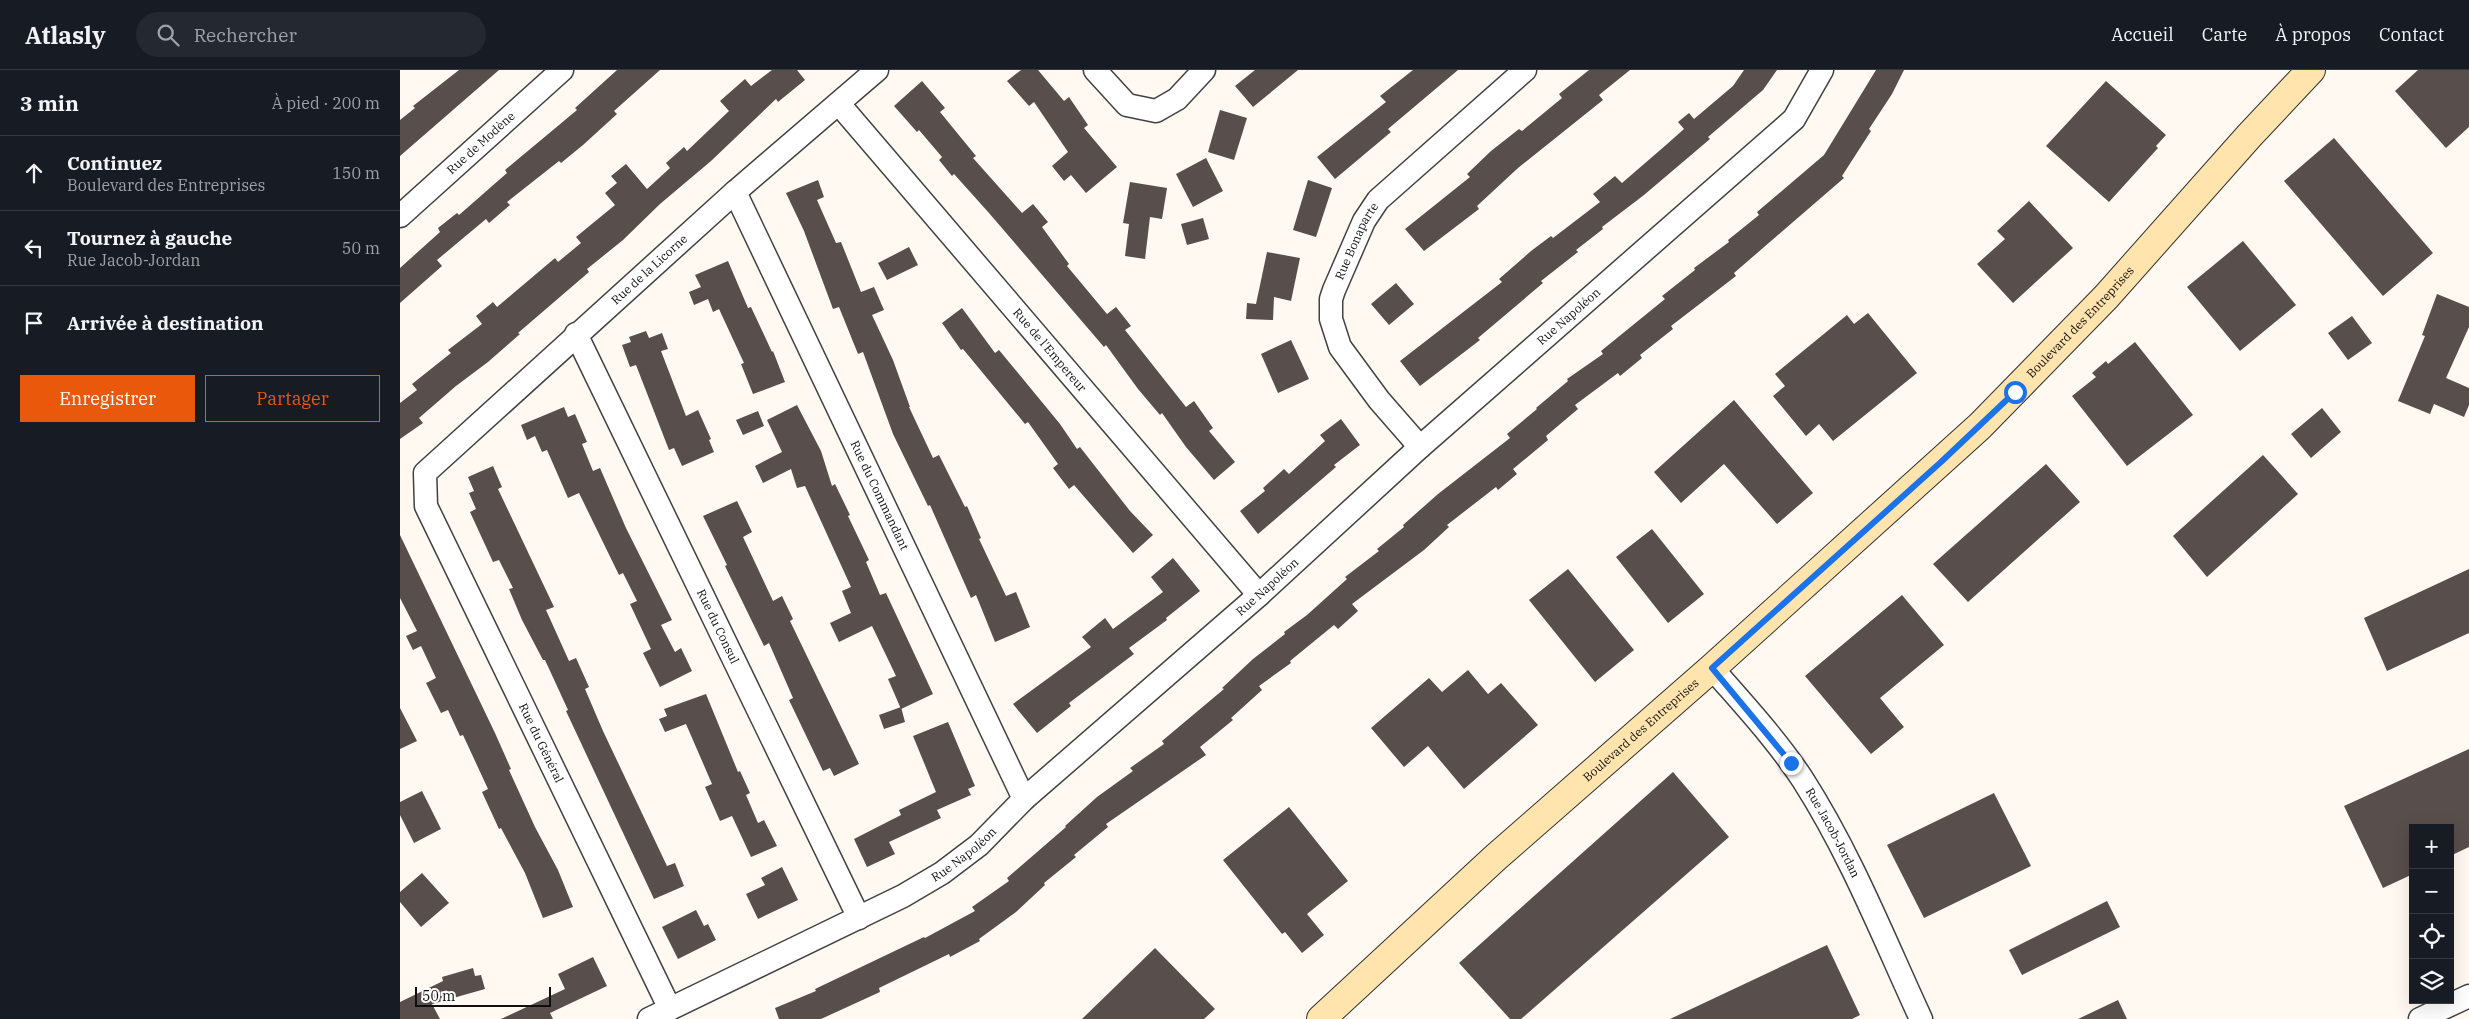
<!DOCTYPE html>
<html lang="fr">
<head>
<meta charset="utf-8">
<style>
	:root { --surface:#171b24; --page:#242831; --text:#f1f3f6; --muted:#9ea1a6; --line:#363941; --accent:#ea580c }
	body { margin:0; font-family:"IBM Plex Serif",serif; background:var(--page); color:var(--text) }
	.controls { position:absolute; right:15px; bottom:15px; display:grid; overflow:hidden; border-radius:0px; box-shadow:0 5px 20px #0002 }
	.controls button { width:45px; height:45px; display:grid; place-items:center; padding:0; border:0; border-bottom:1px solid var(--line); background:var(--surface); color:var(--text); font:25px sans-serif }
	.scale { position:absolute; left:15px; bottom:12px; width:136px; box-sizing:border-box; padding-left:5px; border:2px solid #0f0f0f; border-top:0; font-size:14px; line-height:18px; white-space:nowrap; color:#0f0f0f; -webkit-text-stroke:4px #fff; paint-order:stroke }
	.stop { position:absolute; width:15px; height:15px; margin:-11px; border:4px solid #1a73e8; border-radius:50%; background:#fff }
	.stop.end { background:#1a73e8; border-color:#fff; box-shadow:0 1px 5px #0008 }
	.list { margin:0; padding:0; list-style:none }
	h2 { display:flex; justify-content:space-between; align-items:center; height:65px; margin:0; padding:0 20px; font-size:21px }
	h2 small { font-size:16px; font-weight:400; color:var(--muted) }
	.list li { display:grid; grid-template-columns:32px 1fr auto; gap:15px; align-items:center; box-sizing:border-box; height:75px; padding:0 20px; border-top:1px solid var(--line) }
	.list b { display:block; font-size:19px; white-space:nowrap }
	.list p { margin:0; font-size:16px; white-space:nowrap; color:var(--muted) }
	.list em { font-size:16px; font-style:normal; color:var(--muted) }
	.actions { display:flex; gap:10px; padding:15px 20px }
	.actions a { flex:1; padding:11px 0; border:1px solid var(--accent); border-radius:0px; text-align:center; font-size:18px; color:var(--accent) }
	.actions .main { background:var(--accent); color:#fff }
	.icon { flex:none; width:28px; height:28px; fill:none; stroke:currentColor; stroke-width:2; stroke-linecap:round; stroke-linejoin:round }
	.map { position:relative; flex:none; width:2069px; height:949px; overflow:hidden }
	header { display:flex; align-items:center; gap:30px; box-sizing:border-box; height:70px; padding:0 25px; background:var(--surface); border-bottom:1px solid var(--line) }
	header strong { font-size:24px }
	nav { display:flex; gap:28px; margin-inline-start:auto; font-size:18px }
	.search { width:350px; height:45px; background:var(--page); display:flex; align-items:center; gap:12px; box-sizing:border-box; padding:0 18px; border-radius:28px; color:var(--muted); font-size:19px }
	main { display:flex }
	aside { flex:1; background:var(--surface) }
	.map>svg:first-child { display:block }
	.building { fill:#584e4b }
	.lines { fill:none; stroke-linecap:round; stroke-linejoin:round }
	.street-casing { stroke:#424242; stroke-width:25 }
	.secondary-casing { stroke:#313131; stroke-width:30 }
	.street { stroke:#fff; stroke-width:22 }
	.secondary { stroke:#ffe4ad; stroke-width:28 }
	.route { stroke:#1a73e8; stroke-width:6 }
	.labels { text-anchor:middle; stroke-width:5; stroke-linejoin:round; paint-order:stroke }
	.street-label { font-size:12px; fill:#0f0f0f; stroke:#fff }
</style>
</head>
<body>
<header>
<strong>Atlasly</strong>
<div class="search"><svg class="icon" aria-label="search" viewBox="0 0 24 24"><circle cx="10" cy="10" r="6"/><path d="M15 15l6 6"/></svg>Rechercher</div>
<nav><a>Accueil</a><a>Carte</a><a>À propos</a><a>Contact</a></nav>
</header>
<main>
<aside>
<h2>3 min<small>À pied · 200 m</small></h2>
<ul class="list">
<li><svg class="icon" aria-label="ahead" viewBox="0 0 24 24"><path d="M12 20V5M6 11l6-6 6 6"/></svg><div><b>Continuez</b><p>Boulevard des Entreprises</p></div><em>150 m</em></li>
<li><svg class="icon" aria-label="left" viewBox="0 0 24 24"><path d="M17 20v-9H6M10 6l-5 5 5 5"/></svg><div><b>Tournez à gauche</b><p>Rue Jacob-Jordan</p></div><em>50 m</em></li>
<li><svg class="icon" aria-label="arrive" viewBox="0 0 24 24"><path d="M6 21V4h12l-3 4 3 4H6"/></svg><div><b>Arrivée à destination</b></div></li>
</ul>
<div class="actions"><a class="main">Enregistrer</a><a>Partager</a></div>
</aside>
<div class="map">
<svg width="2069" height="949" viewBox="0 0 2069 949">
	<rect width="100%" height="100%" fill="#fff9f2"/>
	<g class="building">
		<polygon points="59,0 99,0 0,86 0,50 15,38 13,36"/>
		<polygon points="217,0 260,0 214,41 217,44 183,75 161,93 159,91 107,132 110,135 89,153 86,149 37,190 42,196 0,233 0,198 40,162 38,158 57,143 59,145 107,103 105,100 177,40 175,38"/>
		<polygon points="372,0 397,0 405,10 378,32 376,29 311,91 260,134 223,170 187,199 189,202 118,263 120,264 88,292 56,316 19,348 23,353 0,369 0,333 17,320 12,314 51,283 48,280 82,254 76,246 93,232 97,237 155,188 158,192 181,173 176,167 215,135 205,123 217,113 211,106 226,94 247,119 270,98 266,93 284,77 287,81 329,41 320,31 345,9 351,16"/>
		<polygon points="621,0 638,0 664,31 669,27 688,55 684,58 717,97 686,123 671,105 664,111 652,96 668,82 634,32 629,36 607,11"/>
		<polygon points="855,0 898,0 853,37 835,16"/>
		<polygon points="1013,0 1058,0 988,59 991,62 935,109 917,87 986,32 980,26"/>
		<polygon points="1189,0 1230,0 1199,25 1203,30 1118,98 1077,136 1079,139 1024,181 1005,159 1070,107 1067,104 1091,81 1119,59 1122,61 1162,28 1159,24"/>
		<polygon points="1344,0 1377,0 1363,20 1308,67 1310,69 1244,125 1202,157 1203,159 1176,180 1178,182 1141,211 1143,213 1078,268 1080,270 1020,316 1000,291 1102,212 1099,209 1131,181 1151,166 1153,168 1200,132 1193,124 1215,106 1222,113 1266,75 1284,59 1278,52 1289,43 1294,49 1333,16"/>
		<polygon points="1476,0 1504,0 1492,24 1469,59 1471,61 1442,106 1444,108 1334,203 1336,206 1271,256 1273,259 1240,285 1242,288 1220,306 1218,303 1175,335 1178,339 1146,366 1148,370 1113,399 1117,404 1098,420 1096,417 1047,455 1049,457 1024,480 952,534 958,541 938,559 934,555 890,591 891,593 859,616 862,620 831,648 833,650 800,677 806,685 706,754 708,757 674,785 676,787 644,813 645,815 616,842 579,869 580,871 550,887 549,884 479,918 480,922 421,949 379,949 375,938 416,921 415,919 524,867 525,868 575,841 572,837 609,811 607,808 666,757 665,756 697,727 733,701 730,698 764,674 762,671 824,619 822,618 853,589 885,564 884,562 907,545 947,509 945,507 979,481 977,479 1004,457 1003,455 1038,424 1110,368 1107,364 1137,339 1136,338 1168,311 1167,309 1203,284 1201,281 1265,229 1262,226 1295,200 1294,198 1329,172 1328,170 1359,145 1357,142 1424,85"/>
		<polygon points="2018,0 2069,0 2069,57 2046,78 1995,21"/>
		<polygon points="522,11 545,38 540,42 576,86 573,88 622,143 633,134 648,152 642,157 669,194 667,196 707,244 716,237 731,256 725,260 786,337 794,331 813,358 809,361 835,392 814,410 786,377 762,343 760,345 738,319 706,275 704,277 589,143 554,104 552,106 539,90 542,87 519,60 517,62 494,36"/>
		<polygon points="1706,11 1766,65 1756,76 1758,78 1709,132 1646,76"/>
		<polygon points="820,40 847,48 834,90 808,82"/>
		<polygon points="1934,68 2033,183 1983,226 1884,111"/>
		<polygon points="806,88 823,121 793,137 776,104"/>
		<polygon points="418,110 424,127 417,130 436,173 441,172 461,222 474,217 484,240 472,245 493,290 510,337 509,337 533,388 539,385 565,437 567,436 581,468 579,469 606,526 616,522 630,557 595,572 576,525 571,528 530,435 528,436 493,364 463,282 458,284 439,237 433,239 404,161 386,123"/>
		<polygon points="908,110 932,118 916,167 893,160"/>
		<polygon points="730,112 767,118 762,149 750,147 745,189 725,186 729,154 723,153"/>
		<polygon points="1629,131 1673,178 1613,233 1577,194 1605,169 1597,161"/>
		<polygon points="803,148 809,169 787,175 781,154"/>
		<polygon points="1843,171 1896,235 1840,281 1787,217"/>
		<polygon points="509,177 518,195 487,210 478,193"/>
		<polygon points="867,182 900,188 891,231 874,227 873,250 846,249 847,233 856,234"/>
		<polygon points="328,191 348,238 351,237 372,282 373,281 385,312 353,324 341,294 344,293 319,239 313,242 308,229 294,235 289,222 301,217 295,205"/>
		<polygon points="996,213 1014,234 989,255 971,234"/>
		<polygon points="2037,224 2069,237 2069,257 2046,308 2069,318 2069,335 2064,347 2034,334 2030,344 1998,331 2025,266 2022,265"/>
		<polygon points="562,238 595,283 599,280 660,354 677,379 680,377 730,441 753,465 733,483 674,415 669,419 653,398 658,394 628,352 625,354 563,279 561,280 542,253"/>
		<polygon points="1468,243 1517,303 1433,371 1419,354 1406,366 1373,326 1385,316 1375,304 1447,245 1454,254"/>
		<polygon points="1952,246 1972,273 1948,290 1928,263"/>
		<polygon points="246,261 249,268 262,263 268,279 261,281 286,346 298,340 311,369 309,370 314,382 282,396 274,378 269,380 236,295 230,297 222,275 231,272 229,267"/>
		<polygon points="891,270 909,309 878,323 861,284"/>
		<polygon points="1735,272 1793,345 1727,396 1672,326 1696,307 1692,303 1706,291 1708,294"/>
		<polygon points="1334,330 1413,423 1377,454 1324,394 1281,433 1254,402"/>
		<polygon points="397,335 421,381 432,416 435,414 450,445 448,446 469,490 466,492 480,525 486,523 533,624 501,639 488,609 496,606 472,556 439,572 430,553 451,543 442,521 451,517 405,416 397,418 391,399 363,413 355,396 382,382 367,350"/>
		<polygon points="164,337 168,347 175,344 187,372 182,374 193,401 200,398 226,458 272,550 261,555 275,582 281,578 292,601 260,617 243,583 251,579 230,534 237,531 223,503 219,505 179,423 168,428 147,380 142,382 135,366 127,370 121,355"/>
		<polygon points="1922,338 1941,362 1911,388 1891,364"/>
		<polygon points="358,341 364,356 343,365 336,350"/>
		<polygon points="941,349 960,375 934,395 936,397 858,464 840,441 865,421 863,418 884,399 889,404 925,371 920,365"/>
		<polygon points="1863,385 1898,424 1807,507 1773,466"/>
		<polygon points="1646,394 1680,432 1568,532 1533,494"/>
		<polygon points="93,396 102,417 98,419 154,537 146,540 169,591 176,588 189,617 185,619 203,661 267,796 275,793 284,816 254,829 166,641 168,640 145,590 143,590 122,550 109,519 113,518 99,490 93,492 70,442 76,439 69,423 74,421 68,407"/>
		<polygon points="337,431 352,462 343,467 373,531 382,526 393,549 390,551 459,694 434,706 430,698 423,701 389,630 393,628 369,573 364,576 325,496 327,495 303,446"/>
		<polygon points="1252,459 1304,524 1268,553 1216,487"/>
		<polygon points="0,465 95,663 111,699 109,700 135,757 158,800 173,837 143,848 125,803 101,758 99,759 82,722 88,719 63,665 60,666 48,640 41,643 26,613 36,608 21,576 13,580 6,566 17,561 0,528"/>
		<polygon points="773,488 800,521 766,548 767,550 729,578 734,584 669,633 671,636 637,663 613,634 691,577 682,567 705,548 713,559 763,522 751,507"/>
		<polygon points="1168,499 1234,580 1195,612 1129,530"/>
		<polygon points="2069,499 2069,563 1987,601 1964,548"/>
		<polygon points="1502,525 1544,575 1480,628 1504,657 1471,684 1405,606"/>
		<polygon points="1068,600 1088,624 1101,613 1138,655 1064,719 1028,676 1004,697 971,658 1029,608 1042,622"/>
		<polygon points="306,624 338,702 340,701 350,723 346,725 358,753 364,750 377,776 351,787 332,746 320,751 305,717 312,714 286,654 265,662 259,649 267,646 264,639"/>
		<polygon points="501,637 505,652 484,659 479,645"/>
		<polygon points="0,638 17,671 0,679"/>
		<polygon points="548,652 575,716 568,719 571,725 537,740 541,748 489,772 495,784 467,797 454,769 501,745 499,740 536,722 513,666"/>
		<polygon points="2069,679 2069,777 2050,786 2050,758 2013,758 2013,804 1983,818 1944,736"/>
		<polygon points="1273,702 1329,767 1121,949 1110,949 1059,893"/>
		<polygon points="22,721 41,759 14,773 0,745 0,732"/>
		<polygon points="1594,723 1631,796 1524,848 1487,775"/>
		<polygon points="889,737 948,811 907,844 924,865 902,883 885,862 882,864 823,790"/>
		<polygon points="382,797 398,830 358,849 346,824 365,815 361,808"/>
		<polygon points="22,803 49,833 21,857 0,832 0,822"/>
		<polygon points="1707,831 1720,857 1622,905 1609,880"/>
		<polygon points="296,840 304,856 308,854 316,870 278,889 262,857"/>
		<polygon points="1427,875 1460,945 1452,949 1270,949"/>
		<polygon points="755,878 815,939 804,949 682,949"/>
		<polygon points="193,887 207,916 150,943 153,949 101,949 165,919 158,904"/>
		<polygon points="73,898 75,906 81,905 85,919 32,934 40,949 0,949 0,932 43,911 42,907"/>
		<polygon points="1718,930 1727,949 1678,949"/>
	</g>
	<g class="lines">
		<defs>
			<g id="street">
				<polyline points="695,0 727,35 756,41 777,29 804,0"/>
				<path id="s1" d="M 439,34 L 859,525"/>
				<path id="s2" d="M 335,122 L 624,729"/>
				<path id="s3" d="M 0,146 L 162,0"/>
				<path id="s4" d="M 176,264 L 459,848"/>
				<path id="s5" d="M 1020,377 L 979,330 L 940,277 L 931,249 L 931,229 L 934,220 L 964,151 L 978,130 L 1125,0"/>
				<path id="s6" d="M 1312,598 C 1343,634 1377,670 1403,710 C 1451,785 1484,869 1521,949"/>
				<path id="s7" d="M 270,939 L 26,436 L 25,403 L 335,122 L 477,0"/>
				<path id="s8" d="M 249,949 L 503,826 L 542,803 L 579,775 L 624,729 L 859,525 L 1020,377 L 1394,49 L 1422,0"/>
				<polyline points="2020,949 2069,926"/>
			</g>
			<g id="secondary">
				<path id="s9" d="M 921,949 L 1095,788 L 1312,598 L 1580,356 L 1706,227 L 1849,66 L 1911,0"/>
			</g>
		</defs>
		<use href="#street" class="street-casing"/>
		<use href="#secondary" class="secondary-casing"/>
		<use href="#street" class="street"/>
		<use href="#secondary" class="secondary"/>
	</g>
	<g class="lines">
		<polyline class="route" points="1391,693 1312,598 1541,392 1615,322"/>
	</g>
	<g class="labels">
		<g class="street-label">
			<text dy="4" stroke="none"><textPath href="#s3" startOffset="109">Rue de Modène</textPath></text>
			<text dy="4" stroke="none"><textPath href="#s5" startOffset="241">Rue Bonaparte</textPath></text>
			<text dy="4" stroke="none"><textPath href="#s7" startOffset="895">Rue de la Licorne</textPath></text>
			<text dy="4" stroke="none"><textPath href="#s8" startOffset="1166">Rue Napoléon</textPath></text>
			<text dy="4" stroke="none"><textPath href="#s9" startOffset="1031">Boulevard des Entreprises</textPath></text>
			<text dy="4" stroke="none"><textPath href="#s1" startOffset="324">Rue de l'Empereur</textPath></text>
			<text dy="4" stroke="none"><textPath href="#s2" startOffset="336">Rue du Commandant</textPath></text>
			<text dy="4" stroke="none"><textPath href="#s8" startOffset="761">Rue Napoléon</textPath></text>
			<text dy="4" stroke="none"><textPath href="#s4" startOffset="325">Rue du Consul</textPath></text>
			<text dy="4" stroke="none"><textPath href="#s9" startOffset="431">Boulevard des Entreprises</textPath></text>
			<text transform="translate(141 673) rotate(64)" y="4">Rue du Général</text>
			<text dy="4" stroke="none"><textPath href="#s6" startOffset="205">Rue Jacob-Jordan</textPath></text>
			<text dy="4" stroke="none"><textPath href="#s8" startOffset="356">Rue Napoléon</textPath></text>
		</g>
	</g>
</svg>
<div class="controls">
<button>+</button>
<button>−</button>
<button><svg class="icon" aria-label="locate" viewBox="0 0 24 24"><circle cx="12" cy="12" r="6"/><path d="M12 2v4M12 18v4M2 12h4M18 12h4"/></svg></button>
<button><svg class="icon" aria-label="layers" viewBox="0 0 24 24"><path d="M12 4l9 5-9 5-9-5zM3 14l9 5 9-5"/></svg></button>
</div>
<div class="scale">50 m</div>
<div class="stop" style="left:1615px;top:322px"></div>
<div class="stop end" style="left:1391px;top:693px"></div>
</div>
</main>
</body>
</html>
